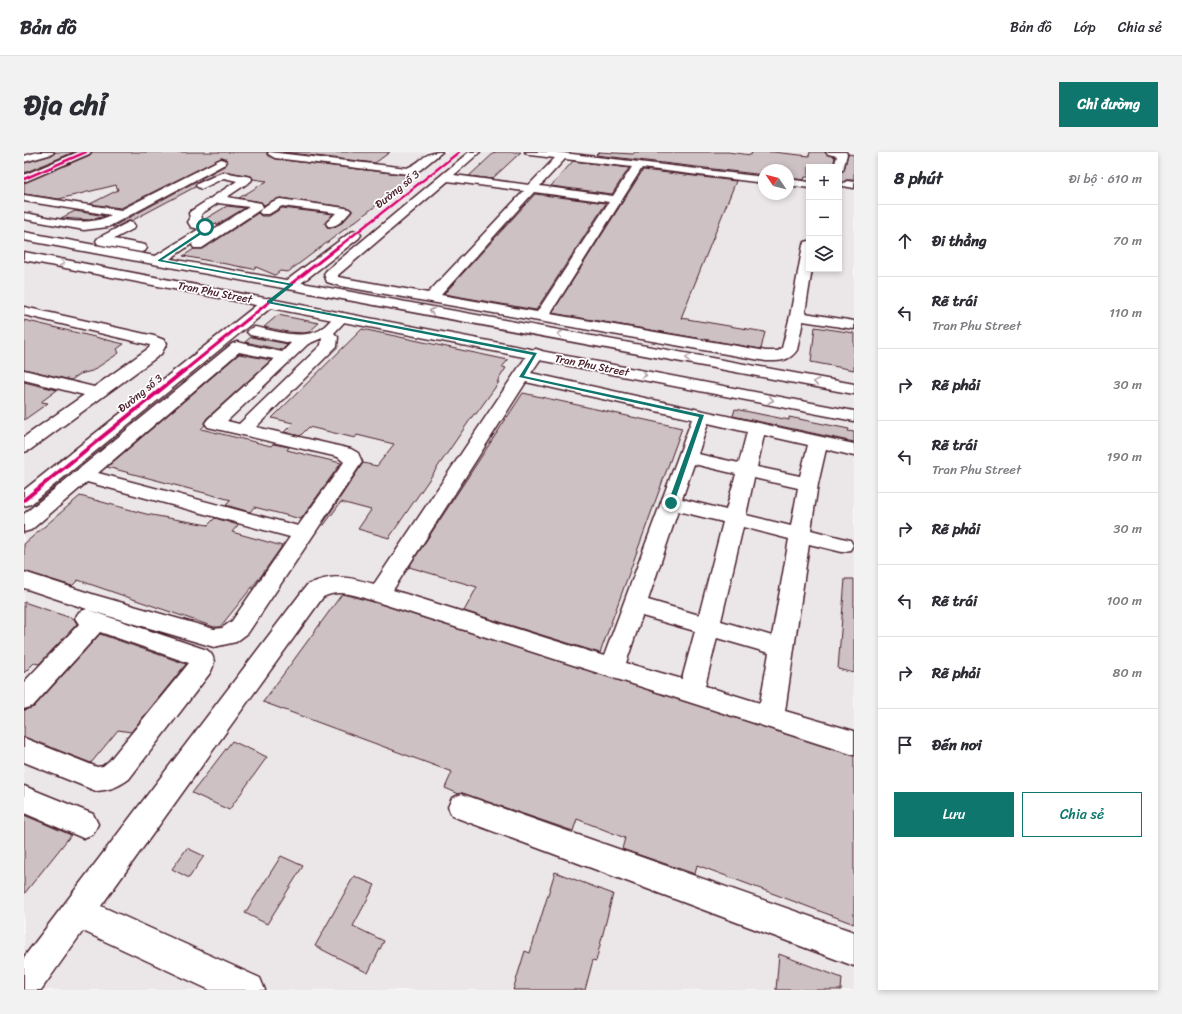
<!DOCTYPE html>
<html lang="vi">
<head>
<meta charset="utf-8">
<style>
	:root { --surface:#fff; --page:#f2f2f3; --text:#2b2b33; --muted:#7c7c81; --line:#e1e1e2; --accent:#0f766e }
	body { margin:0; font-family:Sriracha,sans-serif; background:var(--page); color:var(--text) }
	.controls { position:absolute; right:12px; top:12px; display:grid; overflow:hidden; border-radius:0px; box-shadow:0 2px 6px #0003 }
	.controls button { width:36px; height:36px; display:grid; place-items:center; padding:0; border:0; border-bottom:1px solid var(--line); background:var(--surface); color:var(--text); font:20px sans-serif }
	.compass { position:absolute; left:734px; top:12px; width:36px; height:36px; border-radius:50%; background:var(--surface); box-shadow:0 2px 6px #0003; rotate:305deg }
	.stop { position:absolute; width:12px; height:12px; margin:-9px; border:3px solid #0f766e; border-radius:50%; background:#fff }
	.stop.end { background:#0f766e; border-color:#fff; box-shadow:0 1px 4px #0008 }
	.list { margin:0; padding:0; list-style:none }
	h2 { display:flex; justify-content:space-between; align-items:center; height:52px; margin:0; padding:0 16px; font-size:17px }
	h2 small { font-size:13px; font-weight:400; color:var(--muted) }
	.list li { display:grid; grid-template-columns:26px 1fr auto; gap:12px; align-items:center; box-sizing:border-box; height:72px; padding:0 16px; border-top:1px solid var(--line) }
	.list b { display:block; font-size:15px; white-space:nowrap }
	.list p { margin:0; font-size:13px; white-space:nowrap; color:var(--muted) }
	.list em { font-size:13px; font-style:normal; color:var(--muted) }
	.actions { display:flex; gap:8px; padding:12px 16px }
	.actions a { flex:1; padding:9px 0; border:1px solid var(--accent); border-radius:0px; text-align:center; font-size:14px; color:var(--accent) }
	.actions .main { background:var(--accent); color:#fff }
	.icon { flex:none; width:22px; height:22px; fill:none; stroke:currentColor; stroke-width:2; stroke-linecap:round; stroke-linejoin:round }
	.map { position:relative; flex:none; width:830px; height:838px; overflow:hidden; border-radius:0px }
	header { display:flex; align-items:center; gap:24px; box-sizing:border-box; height:56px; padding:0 20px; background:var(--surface); border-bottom:1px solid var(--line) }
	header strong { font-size:19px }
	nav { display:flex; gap:22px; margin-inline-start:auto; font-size:14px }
	.intro { display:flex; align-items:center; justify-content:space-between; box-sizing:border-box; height:96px; padding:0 24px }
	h1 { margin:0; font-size:28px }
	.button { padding:10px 18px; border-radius:0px; background:var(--accent); color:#fff; font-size:14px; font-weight:700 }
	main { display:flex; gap:24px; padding:0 24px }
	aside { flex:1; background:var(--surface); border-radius:0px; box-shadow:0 2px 6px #0003 }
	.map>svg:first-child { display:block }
	.built { fill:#ebe6e8; fill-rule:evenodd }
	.building { fill:#cdc1c4; stroke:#4a1f2b }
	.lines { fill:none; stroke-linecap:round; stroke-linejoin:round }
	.minor-casing { stroke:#4a1f2b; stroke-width:3 }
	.major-casing { stroke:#4a1f2b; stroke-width:3 }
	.minor { fill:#fff; fill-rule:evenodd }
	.major { fill:#fff; fill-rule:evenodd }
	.cycleway-far2-casing { stroke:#fff; stroke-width:4 }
	.cycleway-far1-casing { stroke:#fff; stroke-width:4.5 }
	.cycleway-casing { stroke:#fff; stroke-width:6 }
	.cycleway-far2 { stroke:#d6006c; stroke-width:2.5 }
	.cycleway-far1 { stroke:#d6006c; stroke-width:3 }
	.cycleway { stroke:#d6006c; stroke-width:4 }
	.oneway { stroke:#ae9aa0 }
	.route { fill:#0f766e }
	.labels { text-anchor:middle; stroke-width:3.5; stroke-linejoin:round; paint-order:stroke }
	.far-street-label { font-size:11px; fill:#4a1f2b; stroke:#fff }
</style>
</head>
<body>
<header>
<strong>Bản đồ</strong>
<nav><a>Bản đồ</a><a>Lớp</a><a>Chia sẻ</a></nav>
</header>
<div class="intro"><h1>Địa chỉ</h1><a class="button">Chỉ đường</a></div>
<main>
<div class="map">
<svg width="830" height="838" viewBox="0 0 830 838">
	<rect width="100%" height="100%" fill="#f8f6f7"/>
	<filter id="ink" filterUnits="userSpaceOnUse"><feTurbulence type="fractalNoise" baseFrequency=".025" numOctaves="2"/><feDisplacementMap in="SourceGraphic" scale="8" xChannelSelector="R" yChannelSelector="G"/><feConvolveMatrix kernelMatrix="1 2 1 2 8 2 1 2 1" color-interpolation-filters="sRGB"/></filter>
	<g filter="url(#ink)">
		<path class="built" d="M 0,0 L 830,0 L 830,838 L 0,838 ZM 785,15 L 815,15 L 815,117 L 785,117 ZM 740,18 L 764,18 L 764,42 L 740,42 Z"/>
		<g class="building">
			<polygon points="32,0 50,0 0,21 0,11 28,3"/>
			<polygon points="68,0 243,0 243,3 251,7 383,23 379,27 386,28 264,120 256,119 251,123 232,115 229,117 159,104 170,97 179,97 234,61 237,64 245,64 258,56 309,62 301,71 303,75 307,76 318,71 328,60 328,58 321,55 256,46 240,53 237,50 215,46 243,29 229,27 227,24 199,19 172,31 171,35 107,69 104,69 92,75 88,75 202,13 203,11 202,7 197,6 97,56 66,52 94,38 92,33 35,47 0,42 0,31 66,3"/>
			<polygon points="258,0 366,0 351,11"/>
			<polygon points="471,0 497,0 468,27 445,24"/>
			<polygon points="575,0 609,2 611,0 704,0 727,3 728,0 749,0 785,4 786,0 800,0 804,3 811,5 809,15 785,15 785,25 781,25 780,28 764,26 764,18 740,18 740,23 572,3"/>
			<polygon points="824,2 830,3 830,28 822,28 817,32 818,35 815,34 815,20 820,18"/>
			<polygon points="549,9 605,16 588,42 527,34"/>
			<polygon points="619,18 712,29 657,166 741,180 737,197 528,161"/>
			<polygon points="511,42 582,51 512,158 420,142"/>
			<polygon points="203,54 221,56 194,72 178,69"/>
			<polygon points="51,59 81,64 66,68 37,66"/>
			<polygon points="254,163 295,171 285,180 280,181 264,180 240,175"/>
			<polygon points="0,168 100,192 93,197 95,201 68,219 56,222 47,228 0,217"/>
			<polygon points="791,175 830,181 830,218 787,210"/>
			<polygon points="338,177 484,208 478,215 482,216 473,230 475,230 452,262 450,262 365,386 334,377 347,358 317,350 300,373 298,373 339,311 353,314 370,292 333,283 331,286 285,275 276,284 260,280 269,271 248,266"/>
			<polygon points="227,185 264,192 258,198 221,190"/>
			<polygon points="215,202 247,208 183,266 180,271 181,273 177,277 247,294 249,292 265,295 263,298 317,311 277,367 230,355 226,360 202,353 207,348 83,315"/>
			<polygon points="0,230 33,238 17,250 24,251 0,268"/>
			<polygon points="499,241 658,276 576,501 440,459 453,435 385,415"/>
			<polygon points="711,257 765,268 765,265 825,277 824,279 830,280 830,290 709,264"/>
			<polygon points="56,344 122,362 184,373 191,366 214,373 208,380 258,394 237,424 196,475 190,475 54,428 48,434 0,419 0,392"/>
			<polygon points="821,427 830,427 830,521 814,517"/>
			<polygon points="318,442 350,450 830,604 830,772 673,713 671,722 598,697 601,686 553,667 549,679 438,641 435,642 421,636 428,620 239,550"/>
			<polygon points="0,450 50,467 53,472 15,512 10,511 0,521"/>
			<polygon points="76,482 162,512 107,580 94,578 67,611 0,585 0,558 10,555"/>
			<polygon points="208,589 243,605 205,658 168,641"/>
			<polygon points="0,663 47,683 0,742"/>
			<polygon points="163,696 180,704 165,726 148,717"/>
			<polygon points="257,704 279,714 243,772 221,761"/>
			<polygon points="531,720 589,742 572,809 569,808 561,838 489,838 501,799 506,801"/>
			<polygon points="330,724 351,733 329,774 360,789 344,821 291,794"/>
			<polygon points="755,802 818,826 817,838 752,838"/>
		</g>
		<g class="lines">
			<defs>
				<g id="minor">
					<polygon points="14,0 30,0 28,2 0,10 0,4"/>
					<polygon points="54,0 67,0 65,2 0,30 0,23"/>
					<path d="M 245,0 L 383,16 C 399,10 399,0 418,0 L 396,18 L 384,22 L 251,6 L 244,2 Z"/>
					<path d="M 445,0 L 456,0 L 430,23 L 505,33 L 531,6 L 506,3 L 501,0 L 531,0 L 740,25 L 740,31 L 618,16 L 526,162 L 742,199 L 754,199 L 758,196 L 766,164 L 779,93 L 781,90 L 785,89 L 785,117 L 788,117 L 781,161 L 830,169 L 830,177 L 779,169 L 773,198 C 765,210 755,209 742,209 L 316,134 L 303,130 L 300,122 L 302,119 ZM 541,7 L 608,15 L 589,44 L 516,34 ZM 424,29 L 500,39 L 404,141 L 314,125 L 314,123 ZM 510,40 L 585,50 L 513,160 L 417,143 Z"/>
					<polygon points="802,0 822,0 823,2 819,18 815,19 815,15 810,15 813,4 804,2"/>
					<path d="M 197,7 L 201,8 L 202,10 L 201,12 L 84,75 L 60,78 L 0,67 L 0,61 C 28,65 61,77 87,63 L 0,49 L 0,43 L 97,58 Z"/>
					<path d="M 199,20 L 227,25 L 228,27 L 227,29 L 203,45 L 237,51 L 239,55 L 237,57 L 178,96 L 170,96 L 168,93 L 169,91 L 140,111 L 130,111 L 129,108 L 130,105 L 175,77 L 167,75 L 164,70 L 166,67 L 165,61 L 167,59 L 213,29 L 200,26 L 177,37 L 172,34 L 173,32 ZM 194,51 L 225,55 L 185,80 L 187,75 L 185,72 L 176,70 L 178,67 L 177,62 Z"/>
					<polygon points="764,27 785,30 785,36 764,33"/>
					<polygon points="823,29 830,30 830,36 819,34 818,32"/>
					<path d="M 256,47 L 321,56 L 325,57 L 327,59 C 321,66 313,76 304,74 L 302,71 L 312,61 L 258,54 L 245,62 L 237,62 L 235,60 C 240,54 248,49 256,47 Z"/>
					<polygon points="105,70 109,71 111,74 109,77 90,87 121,93 123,96 121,99 117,100 78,93 74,92 72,89 74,86"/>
					<polygon points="331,79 335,80 337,83 335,86 272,135 262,135 260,132 262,129 327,80"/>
					<polygon points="245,146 250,147 252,150 250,153 7,352 0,354 0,338 240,147"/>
					<polygon points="0,155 130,184 140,188 143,191 137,202 6,298 0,300 0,285 60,243 0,228 0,218 70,235 125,196 126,193 0,163"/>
					<path d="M 318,161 L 323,162 L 325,165 L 310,181 L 314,185 L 313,194 L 232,275 L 327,297 L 334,301 L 338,310 L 224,481 L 212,490 L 190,495 L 64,458 L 183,498 C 192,505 191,512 186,521 L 105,627 C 94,635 86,638 72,639 L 0,610 L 0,586 L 73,615 L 79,614 L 85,609 L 165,511 L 76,480 L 9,554 L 0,557 L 0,530 L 55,472 L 51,466 L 55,460 L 63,457 L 0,436 L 0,420 L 71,443 L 190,477 L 198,476 L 208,469 L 266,385 L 63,330 L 7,378 L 0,380 L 0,362 L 208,192 L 213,190 L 258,200 L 267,191 L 226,183 L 223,180 L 226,177 L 231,175 C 251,179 277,188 296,178 C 304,173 308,163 318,161 ZM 298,186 L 297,193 L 215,272 L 203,269 L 284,192 ZM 215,200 L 250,207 L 184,267 L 181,271 L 184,275 L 314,305 L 320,310 L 274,374 L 74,321 Z"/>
					<path d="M 512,197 L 518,199 L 520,202 L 507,221 L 830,292 L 830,304 L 802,297 L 794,332 L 787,378 L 826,388 L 829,393 L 826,398 L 818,400 L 785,392 L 761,559 L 830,579 L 830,603 L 350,449 C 333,444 316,436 299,445 L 77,754 L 236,826 L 241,838 L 186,838 L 59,779 L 17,838 L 0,838 L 0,805 L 283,433 C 309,421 324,425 350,432 L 491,221 L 506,199 ZM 502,230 L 668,267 L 580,504 L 369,438 ZM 684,271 L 723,280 L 715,311 L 674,302 ZM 740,283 L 784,293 L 776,324 L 733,315 ZM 670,312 L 712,322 L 702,358 L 658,347 ZM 730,326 L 774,336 L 767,374 L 722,363 ZM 654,359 L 699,370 L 675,463 L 624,448 ZM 719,375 L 765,387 L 748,484 L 697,469 ZM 618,464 L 671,479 L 658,527 L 602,511 ZM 693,486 L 745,501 L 736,551 L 681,534 Z"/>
					<polygon points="0,634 69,662 74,672 69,682 59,686 0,661"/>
					<polygon points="438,642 830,780 830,814 428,664 424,655 428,646"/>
				</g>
				<g id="major">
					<polygon points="0,80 830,232 830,242 0,88"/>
					<polygon points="0,100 830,259 830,269 0,108"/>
				</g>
			</defs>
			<use href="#minor" class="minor-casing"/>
			<use href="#major" class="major-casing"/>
			<use href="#minor" class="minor"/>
			<use href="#major" class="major"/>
			<defs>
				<g id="cycleway-far2">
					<polyline points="0,27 62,0"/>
					<polyline points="313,96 435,0"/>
				</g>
				<g id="cycleway-far1">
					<polyline points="267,132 314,95"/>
					<polyline points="160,219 245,150"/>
				</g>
				<polyline id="cycleway" points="0,348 161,218"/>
			</defs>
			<use href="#cycleway-far2" class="cycleway-far2-casing"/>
			<use href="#cycleway-far1" class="cycleway-far1-casing"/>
			<use href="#cycleway" class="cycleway-casing"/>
			<use href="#cycleway-far2" class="cycleway-far2"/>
			<use href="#cycleway-far1" class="cycleway-far1"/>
			<use href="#cycleway" class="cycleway"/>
		</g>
		<defs><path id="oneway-chevron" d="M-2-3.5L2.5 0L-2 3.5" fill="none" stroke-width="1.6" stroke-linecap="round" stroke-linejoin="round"/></defs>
		<g class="oneway">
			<use href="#oneway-chevron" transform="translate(38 111) rotate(11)"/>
			<use href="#oneway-chevron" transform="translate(408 159) rotate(-169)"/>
			<use href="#oneway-chevron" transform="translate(536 182) rotate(-169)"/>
			<use href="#oneway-chevron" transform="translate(664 206) rotate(-169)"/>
			<use href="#oneway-chevron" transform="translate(620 223) rotate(11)"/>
			<use href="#oneway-chevron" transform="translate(792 230) rotate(-169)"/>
			<use href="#oneway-chevron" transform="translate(747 248) rotate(11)"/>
		</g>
	</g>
	<polygon class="route" points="180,74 183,75 182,79 138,108 269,132 269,133 248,150 513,201 500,224 680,263 650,351 647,353 644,351 675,265 495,225 509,203 243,151 243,149 264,133 134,109 134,108 179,78"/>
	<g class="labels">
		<g class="far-street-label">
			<text transform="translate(373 37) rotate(-39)" y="4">Đường số 3</text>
			<text transform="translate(191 140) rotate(11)" y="4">Tran Phu Street</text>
			<text transform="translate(568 213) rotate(11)" y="4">Tran Phu Street</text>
			<text transform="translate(116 241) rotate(-39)" y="4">Đường số 3</text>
		</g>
	</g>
</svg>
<div class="controls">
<button>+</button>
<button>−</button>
<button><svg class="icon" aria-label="layers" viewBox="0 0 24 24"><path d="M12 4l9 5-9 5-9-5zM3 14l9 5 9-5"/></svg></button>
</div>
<svg class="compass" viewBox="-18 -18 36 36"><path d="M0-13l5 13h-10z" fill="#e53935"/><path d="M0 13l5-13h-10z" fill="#7c7c81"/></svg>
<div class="stop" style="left:181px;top:75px"></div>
<div class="stop end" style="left:647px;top:351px"></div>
</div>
<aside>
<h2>8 phút<small>Đi bộ · 610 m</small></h2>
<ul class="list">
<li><svg class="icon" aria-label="ahead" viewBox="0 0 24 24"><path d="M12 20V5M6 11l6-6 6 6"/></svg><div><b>Đi thẳng</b></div><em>70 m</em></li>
<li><svg class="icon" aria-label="left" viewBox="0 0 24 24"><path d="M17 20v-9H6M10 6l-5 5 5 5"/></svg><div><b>Rẽ trái</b><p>Tran Phu Street</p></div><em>110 m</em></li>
<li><svg class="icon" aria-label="right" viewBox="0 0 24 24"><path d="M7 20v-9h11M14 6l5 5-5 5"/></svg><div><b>Rẽ phải</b></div><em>30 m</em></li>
<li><svg class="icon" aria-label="left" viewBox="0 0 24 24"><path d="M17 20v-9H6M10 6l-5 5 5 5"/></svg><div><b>Rẽ trái</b><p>Tran Phu Street</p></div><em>190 m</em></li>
<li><svg class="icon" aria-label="right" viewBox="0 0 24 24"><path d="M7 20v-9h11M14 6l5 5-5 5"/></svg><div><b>Rẽ phải</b></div><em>30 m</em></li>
<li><svg class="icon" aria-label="left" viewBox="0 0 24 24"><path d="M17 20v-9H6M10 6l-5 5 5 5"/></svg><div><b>Rẽ trái</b></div><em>100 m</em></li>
<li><svg class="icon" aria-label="right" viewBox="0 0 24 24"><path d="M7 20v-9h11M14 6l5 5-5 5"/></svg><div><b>Rẽ phải</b></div><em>80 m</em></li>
<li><svg class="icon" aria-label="arrive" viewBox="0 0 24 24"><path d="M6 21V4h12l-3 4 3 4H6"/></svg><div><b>Đến nơi</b></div></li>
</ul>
<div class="actions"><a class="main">Lưu</a><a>Chia sẻ</a></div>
</aside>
</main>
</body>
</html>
